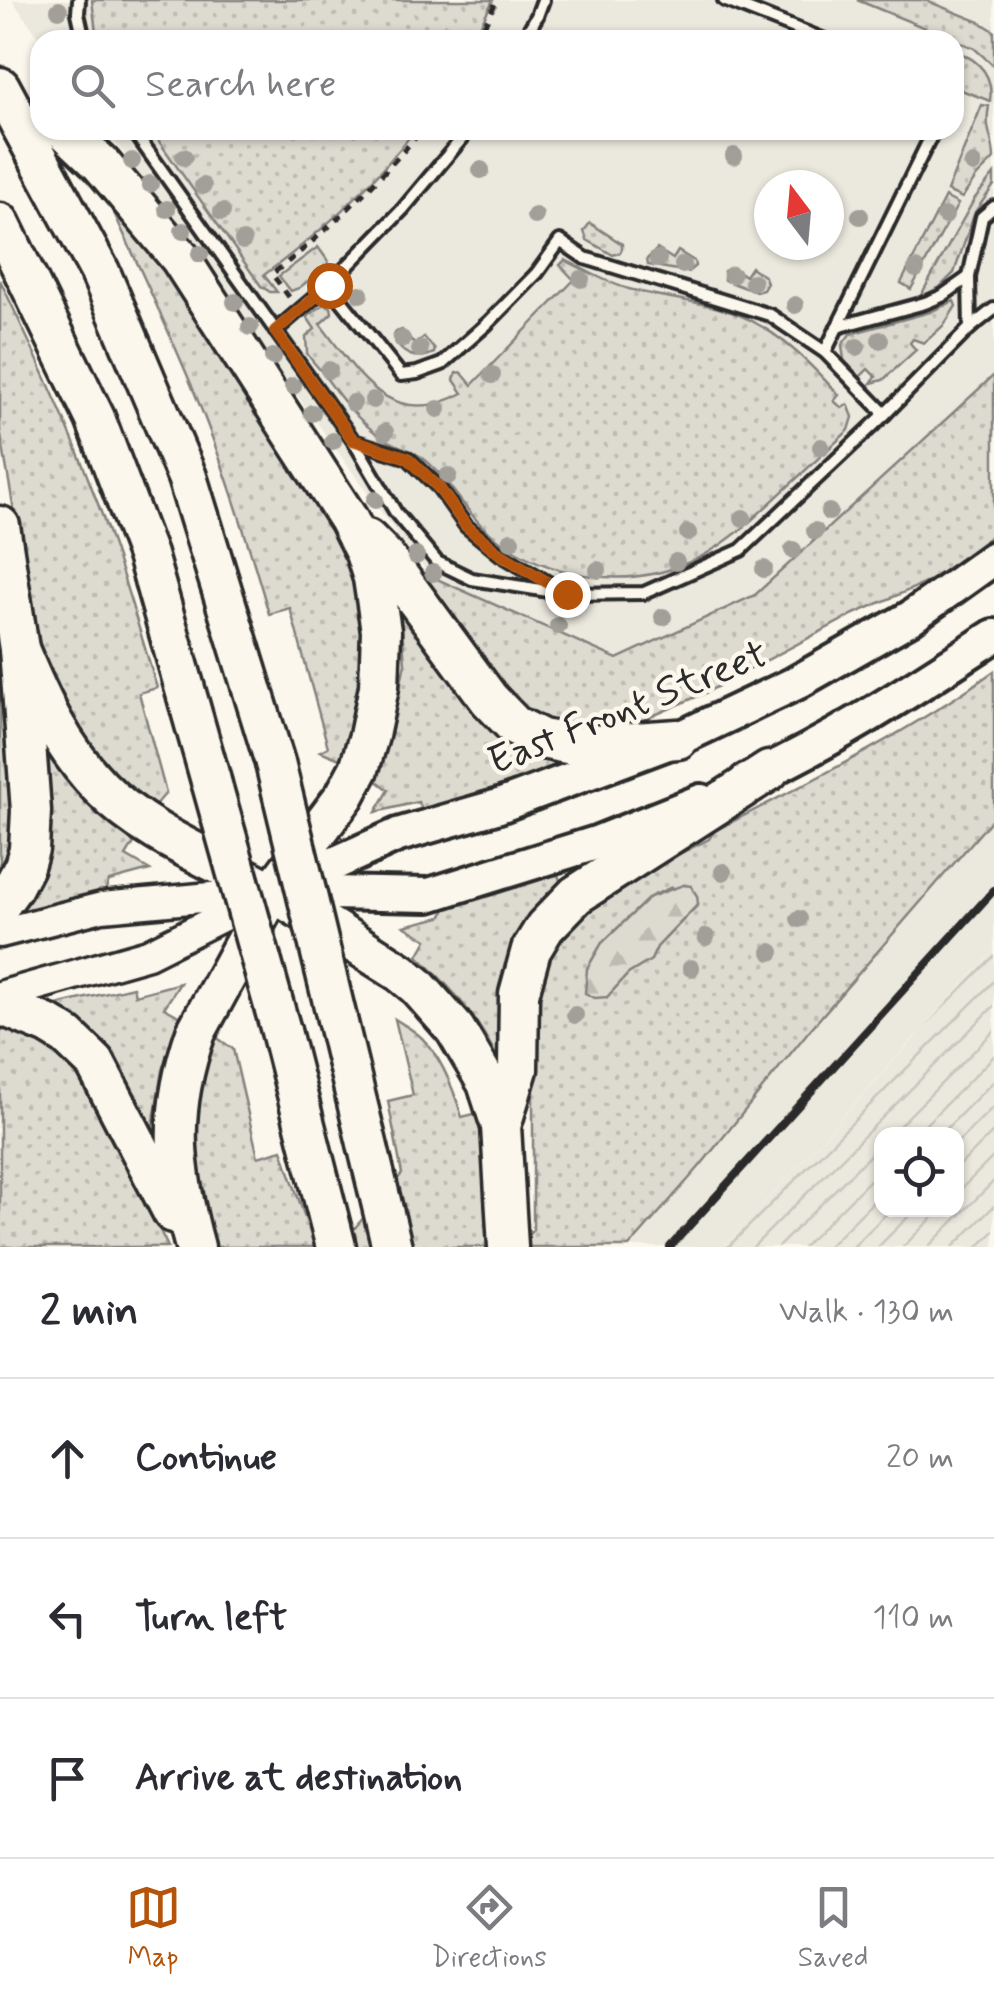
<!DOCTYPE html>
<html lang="en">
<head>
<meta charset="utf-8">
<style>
	:root { --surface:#fff; --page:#f7f7f7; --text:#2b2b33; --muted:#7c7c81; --line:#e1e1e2; --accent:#b45309 }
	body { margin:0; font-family:Mynerve,sans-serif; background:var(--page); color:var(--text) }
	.controls { position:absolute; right:30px; bottom:30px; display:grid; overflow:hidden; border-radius:20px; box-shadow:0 2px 8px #0004 }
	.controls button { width:90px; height:90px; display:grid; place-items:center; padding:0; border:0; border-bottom:2px solid var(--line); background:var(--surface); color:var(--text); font:50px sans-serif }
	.compass { position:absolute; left:754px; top:170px; width:90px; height:90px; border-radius:50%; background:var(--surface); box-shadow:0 2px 8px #0004; rotate:344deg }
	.stop { position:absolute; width:30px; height:30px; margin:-22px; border:8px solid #b45309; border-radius:50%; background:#fff }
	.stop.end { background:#b45309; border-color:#fff; box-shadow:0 2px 10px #0008 }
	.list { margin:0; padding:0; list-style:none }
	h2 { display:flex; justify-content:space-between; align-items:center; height:130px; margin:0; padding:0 40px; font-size:42px }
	h2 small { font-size:32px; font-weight:400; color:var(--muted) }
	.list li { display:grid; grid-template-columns:65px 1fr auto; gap:30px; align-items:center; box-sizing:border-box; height:160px; padding:0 40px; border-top:2px solid var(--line) }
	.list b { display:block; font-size:38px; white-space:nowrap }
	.list em { font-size:32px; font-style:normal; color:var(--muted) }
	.icon { flex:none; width:55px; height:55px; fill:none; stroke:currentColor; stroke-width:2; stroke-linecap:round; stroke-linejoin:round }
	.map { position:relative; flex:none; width:994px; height:1247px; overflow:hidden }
	.search { position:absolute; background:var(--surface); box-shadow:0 2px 8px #0004; left:30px; right:30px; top:30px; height:110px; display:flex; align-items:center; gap:25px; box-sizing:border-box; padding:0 35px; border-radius:30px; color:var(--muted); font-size:38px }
	.sheet { height:610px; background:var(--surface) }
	nav { display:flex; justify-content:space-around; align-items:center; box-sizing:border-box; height:140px; border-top:2px solid var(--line); background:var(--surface); font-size:28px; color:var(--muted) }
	nav a { display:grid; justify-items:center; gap:5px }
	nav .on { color:var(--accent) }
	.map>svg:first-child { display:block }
	.built { fill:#ebe8de; fill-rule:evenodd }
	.industrial { fill:url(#industrial-furrows); fill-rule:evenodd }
	.grass { fill:url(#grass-dots); stroke:#84827e; stroke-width:2.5; fill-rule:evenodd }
	.forest { fill:url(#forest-firs); stroke:#84827e; stroke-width:2.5 }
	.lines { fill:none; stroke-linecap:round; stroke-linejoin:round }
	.lane-casing { stroke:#2b2b2b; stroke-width:18 }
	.secondary-casing { stroke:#2b2b2b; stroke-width:35 }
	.primary-casing { stroke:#2b2b2b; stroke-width:40 }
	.highway-casing { stroke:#2b2b2b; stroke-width:45 }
	.path { stroke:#2b2b2b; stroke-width:5; stroke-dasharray:8 8; stroke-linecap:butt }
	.lane { stroke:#fbf7ec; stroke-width:10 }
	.secondary { stroke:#fbf7ec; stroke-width:28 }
	.primary { stroke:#fbf7ec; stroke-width:32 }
	.highway { stroke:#fbf7ec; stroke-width:38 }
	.rail { stroke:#2b2b2b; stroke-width:8 }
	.highway-bridge-casing { stroke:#2b2b2b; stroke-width:45; stroke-linecap:butt }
	.highway-bridge { stroke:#fbf7ec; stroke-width:38 }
	.tree { fill:#a19f98 }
	.route { stroke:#b45309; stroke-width:12 }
	.labels { text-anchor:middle; stroke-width:9; stroke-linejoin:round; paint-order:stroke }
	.street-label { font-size:40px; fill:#2b2b2b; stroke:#fbf7ec }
</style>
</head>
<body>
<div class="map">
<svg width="994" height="1247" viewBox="0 0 994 1247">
	<defs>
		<pattern id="industrial-furrows" width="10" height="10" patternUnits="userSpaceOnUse" patternTransform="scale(2.5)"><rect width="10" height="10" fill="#ebe8de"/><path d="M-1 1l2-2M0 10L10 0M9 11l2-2" fill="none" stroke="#cac7bf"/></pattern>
		<pattern id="grass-dots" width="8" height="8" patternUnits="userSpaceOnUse" patternTransform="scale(2.5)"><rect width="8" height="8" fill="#dddad0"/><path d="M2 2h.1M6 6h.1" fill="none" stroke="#bebbb3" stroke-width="1.8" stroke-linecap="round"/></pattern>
		<pattern id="forest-firs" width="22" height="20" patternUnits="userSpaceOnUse" patternTransform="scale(2.5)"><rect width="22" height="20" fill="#dddad0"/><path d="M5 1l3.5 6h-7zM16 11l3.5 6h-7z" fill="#bebbb3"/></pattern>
	</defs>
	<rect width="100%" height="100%" fill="#fbf7ec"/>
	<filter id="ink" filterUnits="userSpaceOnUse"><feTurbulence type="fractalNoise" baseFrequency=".01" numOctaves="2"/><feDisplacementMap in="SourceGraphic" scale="20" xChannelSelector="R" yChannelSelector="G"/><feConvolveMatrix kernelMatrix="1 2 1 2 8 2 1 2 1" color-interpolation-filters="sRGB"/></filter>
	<g filter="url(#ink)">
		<g class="built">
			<path d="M 12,0 L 994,0 L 994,375 L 755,595 L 616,659 L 437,579 L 414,558 L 107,130 L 954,130 L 954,40 L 41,40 ZM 769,185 L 829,185 L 829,245 L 769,245 Z"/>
			<polygon points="994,817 994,950 724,1247 629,1247 700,1166 808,1032"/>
		</g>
		<path class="industrial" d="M 994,950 L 994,1247 L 724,1247 L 961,987 ZM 882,1134 L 956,1134 L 956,1210 L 882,1210 Z"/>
		<g class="grass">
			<polygon points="92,0 493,0 473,40 97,40"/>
			<polygon points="857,0 925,0 980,22 994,31 994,66 974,48"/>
			<path d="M 956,51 C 979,60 994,75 990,101 L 961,90 C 957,76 950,66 956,51 Z"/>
			<path d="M 982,105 L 989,106 C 984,132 994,138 994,159 L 977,176 L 962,198 L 947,191 Z"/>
			<path d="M 151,130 L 415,130 C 372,186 321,233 264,275 L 277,292 L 270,292 L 261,286 Z"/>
			<polygon points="994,174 994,185 975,212 954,273 940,287 920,297 975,198"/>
			<path d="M 102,187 L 118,197 L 322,507 C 353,567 369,623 358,692 C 355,715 347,737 340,759 L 320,751 L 328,747 L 290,608 L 269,614 C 249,545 228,477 202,411 C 172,335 136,261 102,187 Z"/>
			<polygon points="945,197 958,204 911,289 901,283"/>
			<polygon points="590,223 622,244 622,249 620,253 613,255 587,240 584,231"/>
			<polygon points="318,247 328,261 328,266 299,288 291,291 279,276"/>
			<polygon points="657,249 673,259 678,251 694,261 695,266 688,272 648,265 647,259"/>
			<path d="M 565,260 C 586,270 606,283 629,289 C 669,300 712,301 750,320 C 786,338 812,366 839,395 L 834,401 L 842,408 L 848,404 L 853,417 L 849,430 L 743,528 C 727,540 711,553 692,561 C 625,592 539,578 484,528 C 462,507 448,478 424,459 C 412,450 396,446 383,438 C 357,421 339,396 321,371 C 317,366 310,359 307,353 C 307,351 306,339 306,337 L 315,329 L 307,317 L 324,304 L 331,307 L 332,313 L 320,324 C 359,374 390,432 463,393 L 454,380 L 456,373 L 461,372 L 472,385 L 574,280 L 560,265 Z"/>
			<polygon points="732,267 745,276 751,267 765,277 767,283 763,290 756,292 724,280 724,271"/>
			<path d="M 0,280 C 33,350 66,419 93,491 C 118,555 137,622 157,688 L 139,693 L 166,793 L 154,807 L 122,780 L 86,739 L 63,702 L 36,637 L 0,430 Z"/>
			<polygon points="954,301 956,306 944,325 924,343 913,339 910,343 916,350 883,380 871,383 876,377 868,369 860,377 844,360 842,345 850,334 930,312"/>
			<path d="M 402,330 L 415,344 L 424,337 L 435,350 L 434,353 C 416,361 401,355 393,337 L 396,332 Z"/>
			<polygon points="994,375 994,534 939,575 921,585 854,614 705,693 625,728 620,724 600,729 561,727 529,713 511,696 427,580 437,579 617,659 755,595"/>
			<polygon points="399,595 577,763 423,810 418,802 376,812 389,790 376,780 391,734 405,663"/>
			<path d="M 994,671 L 994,817 L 808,1032 L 700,1166 L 629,1247 L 516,1247 L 533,1230 L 533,1011 L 541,970 L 571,918 L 604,892 L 709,839 L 714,831 C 811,781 905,735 994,671 ZM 672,887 L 698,905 L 657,947 L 651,960 L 628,974 L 607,997 L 587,969 L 602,943 L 650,897 Z"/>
			<polygon points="0,684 15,834 0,880"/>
			<path d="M 39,743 C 65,782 96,816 134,843 L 126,856 L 150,870 L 109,881 L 105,891 L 19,913 L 16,910 Z"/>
			<path d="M 557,873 L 564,889 L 503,1060 L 499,1061 C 476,1015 454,991 418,956 L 427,940 L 404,926 L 441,917 L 449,905 Z"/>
			<polygon points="180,983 164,1008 181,1017 162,1070 152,1134 52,1006 133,987 135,995"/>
			<path d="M 395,1019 C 404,1025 414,1030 422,1038 C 442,1058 454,1090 462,1117 L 478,1113 L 488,1162 L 493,1247 L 338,1247 L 402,1174 L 388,1101 L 413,1095 Z"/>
			<polygon points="0,1030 10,1030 35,1038 56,1050 85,1077 168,1247 0,1247"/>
			<path d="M 216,1037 L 233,1049 L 258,1157 L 282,1150 L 315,1247 L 215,1247 L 211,1236 C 206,1213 199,1190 195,1167 C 189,1124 201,1077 216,1037 Z"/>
		</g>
		<polygon class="forest" points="683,885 691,886 697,896 698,904 657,947 651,960 628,974 607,997 595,998 585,993 587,969 602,943 650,897"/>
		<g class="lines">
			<defs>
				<g id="lane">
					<polyline points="79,0 78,13 84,40"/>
					<polyline points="724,0 825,40"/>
					<polyline points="523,40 537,16 543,0"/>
					<polyline points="133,130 353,440 396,513 437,562 472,579 567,594 644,593 741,550 885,414 970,328 994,309"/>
					<polyline points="329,285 401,375 417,373 442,364 488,323 537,273 560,241 585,258 770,315 825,352 885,414"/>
					<polyline points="837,327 925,303 942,296 969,277"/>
					<polyline points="970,328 969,277 982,217 994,207"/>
					<polyline points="275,331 329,285 403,209 469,130"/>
					<polyline points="825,352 934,130"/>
					<polyline points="354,441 408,458 439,488 466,526 500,554 562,591"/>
				</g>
				<g id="secondary">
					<polyline points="0,933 102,907 255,893"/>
					<polyline points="0,996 148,954 261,897"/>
				</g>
				<g id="primary">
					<path d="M 746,781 C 833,742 914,688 994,636"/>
					<polyline points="280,888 398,835 499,806 678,739 794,684 910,618 994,558"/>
					<polyline points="281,892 429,895 596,843 701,801"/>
				</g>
				<g id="highway">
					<polyline points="0,87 100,272 187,477 275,763"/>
					<path d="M 65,130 L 101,164 L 180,258 L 348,519 L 365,553 L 373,578 L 381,631 L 379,687 L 369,736 L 359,769 L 345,795 L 272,892 L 196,1032 C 168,1112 173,1167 195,1247"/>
					<polyline points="0,223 95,418 147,555 211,781"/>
					<polyline points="0,526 19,649 31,811 29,849 24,866 13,887 0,905"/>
					<polyline points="367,539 384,556 489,699 514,725 542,739 578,746 678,739"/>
					<path d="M 19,649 C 40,699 62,748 100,787 C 146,835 213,859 270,891 C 314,916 357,945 400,972 L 417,986 L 455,1029 L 487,1083 L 501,1126 L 508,1247"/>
					<polyline points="0,1005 49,1025 67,1036 95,1063 173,1213"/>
					<polyline points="337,1019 392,1247"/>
					<polyline points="281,1031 336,1247"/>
					<polyline points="501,1126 518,1069 519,994 531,950 545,927 576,895 769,771"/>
				</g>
			</defs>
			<use href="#lane" class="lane-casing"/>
			<use href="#secondary" class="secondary-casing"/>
			<use href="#primary" class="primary-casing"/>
			<use href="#highway" class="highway-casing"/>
			<g class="path">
				<polyline points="477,40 497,0"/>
				<path d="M 289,297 L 272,274 C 328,232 376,183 422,130"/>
			</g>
			<use href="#lane" class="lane"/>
			<use href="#secondary" class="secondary"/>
			<use href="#primary" class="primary"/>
			<use href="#highway" class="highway"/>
			<polyline class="rail" points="670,1247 994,890"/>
			<defs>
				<g id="highway-bridge">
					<polyline points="275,763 337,1019"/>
					<polyline points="211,781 281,1031"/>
				</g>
			</defs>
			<use href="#highway-bridge" class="highway-bridge-casing"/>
			<use href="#highway-bridge" class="highway-bridge"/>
		</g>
		<g class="tree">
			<circle cx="59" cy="10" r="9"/>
			<circle cx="734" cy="156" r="9"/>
			<circle cx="184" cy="157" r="9"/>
			<circle cx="132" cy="161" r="9"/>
			<circle cx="973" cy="164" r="9"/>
			<circle cx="481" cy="170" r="9"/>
			<circle cx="150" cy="184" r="9"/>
			<circle cx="203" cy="186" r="9"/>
			<circle cx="167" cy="209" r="9"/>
			<circle cx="222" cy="212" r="9"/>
			<circle cx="535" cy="216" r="9"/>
			<circle cx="860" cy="216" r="9"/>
			<circle cx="945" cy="216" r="9"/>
			<circle cx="183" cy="231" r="9"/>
			<circle cx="243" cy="241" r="9"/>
			<circle cx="200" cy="254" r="9"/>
			<circle cx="658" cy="259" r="9"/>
			<circle cx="683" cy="265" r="9"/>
			<circle cx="916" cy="269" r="9"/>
			<circle cx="732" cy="275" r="9"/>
			<circle cx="581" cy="279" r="9"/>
			<circle cx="753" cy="282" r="9"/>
			<circle cx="360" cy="294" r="9"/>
			<circle cx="235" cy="302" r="9"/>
			<circle cx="795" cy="305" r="9"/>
			<circle cx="250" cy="327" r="9"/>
			<circle cx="402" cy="339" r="9"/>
			<circle cx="880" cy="340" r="9"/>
			<circle cx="857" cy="347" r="9"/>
			<circle cx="420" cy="349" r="9"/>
			<circle cx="273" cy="357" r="9"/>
			<circle cx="329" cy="370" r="9"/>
			<circle cx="492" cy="375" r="9"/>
			<circle cx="293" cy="386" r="9"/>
			<circle cx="373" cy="400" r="9"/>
			<circle cx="353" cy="403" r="9"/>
			<circle cx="438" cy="409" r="9"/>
			<circle cx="312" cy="413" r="9"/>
			<circle cx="385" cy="432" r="9"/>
			<circle cx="333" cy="441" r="9"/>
			<circle cx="821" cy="447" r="9"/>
			<circle cx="448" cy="476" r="9"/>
			<circle cx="375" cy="500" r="9"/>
			<circle cx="829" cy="512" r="9"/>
			<circle cx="743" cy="518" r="9"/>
			<circle cx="815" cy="531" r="9"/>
			<circle cx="688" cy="533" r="9"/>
			<circle cx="511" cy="541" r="9"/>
			<circle cx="793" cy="550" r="9"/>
			<circle cx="416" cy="556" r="9"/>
			<circle cx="676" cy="562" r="9"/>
			<circle cx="764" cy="569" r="9"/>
			<circle cx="598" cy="570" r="9"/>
			<circle cx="433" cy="573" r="9"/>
			<circle cx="663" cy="617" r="9"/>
			<circle cx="558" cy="626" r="9"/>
			<circle cx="723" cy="872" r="9"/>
			<circle cx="799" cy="919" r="9"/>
			<circle cx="706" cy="937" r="9"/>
			<circle cx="771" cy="952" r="9"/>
			<circle cx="691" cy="968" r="9"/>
			<circle cx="575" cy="1015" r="9"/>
		</g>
	</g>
	<g class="lines" filter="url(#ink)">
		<polyline class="route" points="329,285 275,331 353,440 408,458 439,488 466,526 500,554 567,594"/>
	</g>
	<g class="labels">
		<g class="street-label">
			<text transform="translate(627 706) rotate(-22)" y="14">East Front Street</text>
		</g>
	</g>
</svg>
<div class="controls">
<button><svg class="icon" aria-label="locate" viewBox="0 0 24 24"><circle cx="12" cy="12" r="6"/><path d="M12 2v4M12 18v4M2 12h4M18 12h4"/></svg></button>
</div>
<svg class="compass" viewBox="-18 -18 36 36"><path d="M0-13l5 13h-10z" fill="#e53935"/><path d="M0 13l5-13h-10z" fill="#7c7c81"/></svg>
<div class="stop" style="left:329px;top:285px"></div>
<div class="stop end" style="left:567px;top:594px"></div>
<div class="search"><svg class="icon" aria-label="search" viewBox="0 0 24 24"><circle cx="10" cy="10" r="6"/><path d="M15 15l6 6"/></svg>Search here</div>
</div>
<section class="sheet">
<h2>2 min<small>Walk · 130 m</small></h2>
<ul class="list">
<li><svg class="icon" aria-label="ahead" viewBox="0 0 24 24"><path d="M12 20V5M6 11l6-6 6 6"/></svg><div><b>Continue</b></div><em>20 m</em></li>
<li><svg class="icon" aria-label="left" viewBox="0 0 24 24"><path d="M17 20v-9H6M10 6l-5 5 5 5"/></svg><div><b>Turn left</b></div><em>110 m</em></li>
<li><svg class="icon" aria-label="arrive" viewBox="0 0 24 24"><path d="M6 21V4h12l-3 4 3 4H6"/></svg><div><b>Arrive at destination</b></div></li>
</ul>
</section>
<nav>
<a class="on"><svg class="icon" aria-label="map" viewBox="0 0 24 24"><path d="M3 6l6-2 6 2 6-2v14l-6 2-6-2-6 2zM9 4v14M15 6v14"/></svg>Map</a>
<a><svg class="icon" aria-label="directions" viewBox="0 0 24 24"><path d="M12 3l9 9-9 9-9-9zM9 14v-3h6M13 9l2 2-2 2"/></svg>Directions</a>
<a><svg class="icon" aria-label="saved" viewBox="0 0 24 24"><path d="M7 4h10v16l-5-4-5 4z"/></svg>Saved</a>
</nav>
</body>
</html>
